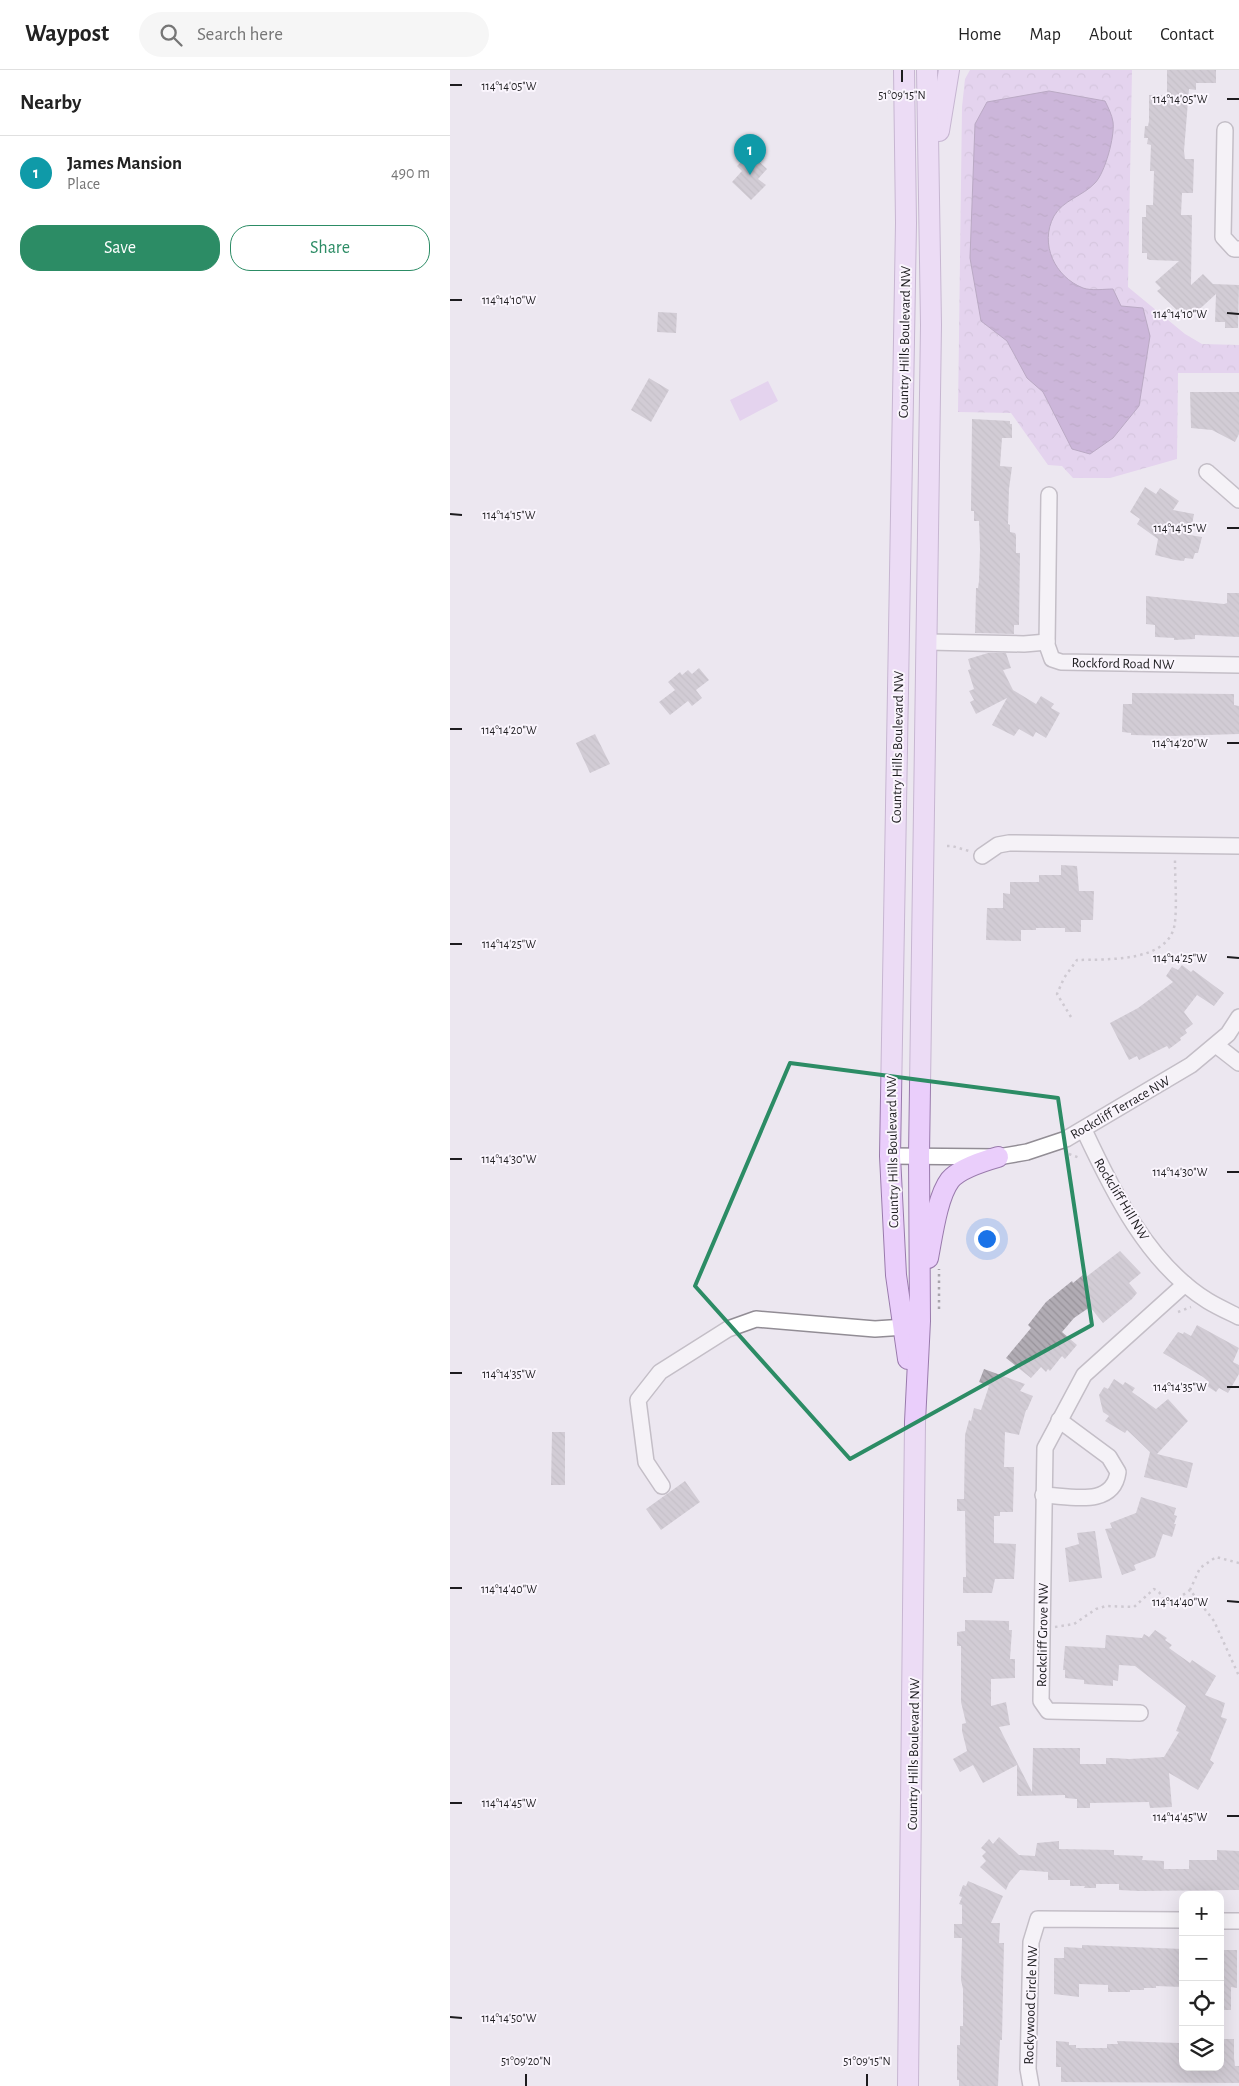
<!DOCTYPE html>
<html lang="en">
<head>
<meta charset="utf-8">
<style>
	:root { --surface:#fff; --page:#f6f6f6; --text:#222; --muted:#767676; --line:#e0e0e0; --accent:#2c8c65 }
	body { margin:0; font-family:"Alegreya Sans",sans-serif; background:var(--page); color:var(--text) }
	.controls { position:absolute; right:15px; bottom:15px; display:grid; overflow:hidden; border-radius:10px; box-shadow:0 5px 20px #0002 }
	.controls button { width:45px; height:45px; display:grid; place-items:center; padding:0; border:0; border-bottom:1px solid var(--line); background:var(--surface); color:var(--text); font:25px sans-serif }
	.you { position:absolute; left:536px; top:1168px; width:18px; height:18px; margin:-12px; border:4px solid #fff; border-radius:50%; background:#1a73e8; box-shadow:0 0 0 8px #1a73e833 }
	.badge { display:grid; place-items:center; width:32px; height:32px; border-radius:50%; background:var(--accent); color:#fff; font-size:16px; font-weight:700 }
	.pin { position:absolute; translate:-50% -41px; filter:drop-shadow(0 1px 2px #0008) }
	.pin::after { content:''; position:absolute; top:26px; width:18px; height:15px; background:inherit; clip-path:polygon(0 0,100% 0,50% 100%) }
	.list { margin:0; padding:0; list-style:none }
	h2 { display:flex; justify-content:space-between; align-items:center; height:65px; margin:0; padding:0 20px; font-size:21px }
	h2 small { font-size:16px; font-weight:400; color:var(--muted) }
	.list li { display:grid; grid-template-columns:32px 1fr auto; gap:15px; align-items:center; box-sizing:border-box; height:75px; padding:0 20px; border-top:1px solid var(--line) }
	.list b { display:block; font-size:19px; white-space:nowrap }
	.list p { margin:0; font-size:16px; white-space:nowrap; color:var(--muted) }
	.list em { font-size:16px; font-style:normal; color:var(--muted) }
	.actions { display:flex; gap:10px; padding:15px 20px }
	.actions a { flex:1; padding:11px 0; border:1px solid var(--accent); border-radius:20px; text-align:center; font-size:18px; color:var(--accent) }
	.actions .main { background:var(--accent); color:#fff }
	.icon { flex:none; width:28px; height:28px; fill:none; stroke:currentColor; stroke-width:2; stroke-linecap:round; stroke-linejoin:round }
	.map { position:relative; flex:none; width:789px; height:2016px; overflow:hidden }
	header { display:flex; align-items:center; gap:30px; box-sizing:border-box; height:70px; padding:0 25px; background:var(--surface); border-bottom:1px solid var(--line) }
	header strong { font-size:24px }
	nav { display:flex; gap:28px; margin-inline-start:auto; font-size:18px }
	.search { width:350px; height:45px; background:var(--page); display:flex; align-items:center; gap:12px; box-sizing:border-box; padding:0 18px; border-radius:28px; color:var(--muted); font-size:19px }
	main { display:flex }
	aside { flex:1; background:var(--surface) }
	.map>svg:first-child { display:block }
	.park { fill:url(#park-crowns) }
	.pitch { fill:#d9baeb }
	.water { fill:url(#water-ripples); stroke:#7c5e8e }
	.building { fill:url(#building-back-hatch) }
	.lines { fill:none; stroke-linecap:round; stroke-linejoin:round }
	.minor-casing { stroke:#928d95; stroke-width:18 }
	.major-casing { stroke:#997aac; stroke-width:22 }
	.path { stroke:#a8a4ab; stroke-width:2.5; stroke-dasharray:2.5 4; stroke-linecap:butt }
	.minor { stroke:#fff; stroke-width:15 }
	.major { stroke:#eacefb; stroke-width:20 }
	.marked { fill:none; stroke:#2c8c65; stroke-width:4; stroke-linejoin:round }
	.ticks { fill:none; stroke:#1d1c1f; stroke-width:2 }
	.labels { text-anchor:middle; stroke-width:4; stroke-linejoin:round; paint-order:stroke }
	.street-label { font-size:14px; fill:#1d1c1f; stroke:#faf5fd }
	.ticks-label { font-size:12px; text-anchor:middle; fill:#1d1c1f; stroke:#faf5fd; stroke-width:4; stroke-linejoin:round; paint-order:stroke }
</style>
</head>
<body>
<header>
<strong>Waypost</strong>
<div class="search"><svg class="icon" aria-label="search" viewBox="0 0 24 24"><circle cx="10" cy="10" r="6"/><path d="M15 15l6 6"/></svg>Search here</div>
<nav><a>Home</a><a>Map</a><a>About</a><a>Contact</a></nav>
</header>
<main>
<aside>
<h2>Nearby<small></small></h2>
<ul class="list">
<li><span class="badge" style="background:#0f9aa8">1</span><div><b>James Mansion</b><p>Place</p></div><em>490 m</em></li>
</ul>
<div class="actions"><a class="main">Save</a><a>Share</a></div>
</aside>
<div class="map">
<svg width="789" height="2016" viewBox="0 0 789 2016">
	<defs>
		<pattern id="park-crowns" width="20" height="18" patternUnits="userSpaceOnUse" patternTransform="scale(1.25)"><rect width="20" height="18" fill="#d9baeb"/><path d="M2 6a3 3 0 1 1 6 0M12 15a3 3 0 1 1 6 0" fill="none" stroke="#ba9fc9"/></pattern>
		<pattern id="water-ripples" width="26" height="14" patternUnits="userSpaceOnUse" patternTransform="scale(1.25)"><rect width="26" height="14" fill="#a57abe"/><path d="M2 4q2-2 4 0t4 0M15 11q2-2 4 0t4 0" fill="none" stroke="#86639a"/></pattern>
		<pattern id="building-back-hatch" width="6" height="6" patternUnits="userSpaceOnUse" patternTransform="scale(1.25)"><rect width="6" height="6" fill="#b1acb4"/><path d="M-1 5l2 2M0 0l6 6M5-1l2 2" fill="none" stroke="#98939a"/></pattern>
	</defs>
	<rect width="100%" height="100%" fill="#ece7f0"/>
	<polygon class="park" points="520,0 682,0 678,217 735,264 752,274 789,275 789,303 728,303 727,389 660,408 623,408 612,396 598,395 561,343 508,342 512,37 515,9"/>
	<polygon class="pitch" points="318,311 328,331 290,351 280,330"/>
	<path class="water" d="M 599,21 L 655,31 C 658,37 662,45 663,52 C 665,66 655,103 645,113 C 633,126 613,130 604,146 C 589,174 605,207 633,218 C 641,221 655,219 663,219 L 671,236 L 693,238 L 700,266 L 689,336 L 663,368 L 640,384 L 622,379 L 593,322 L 577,308 L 557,271 L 531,251 L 520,188 L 525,54 L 537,32 Z"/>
	<g class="building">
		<polygon points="717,0 766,0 766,13 746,13 746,20 739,19 734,81 735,89 744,89 743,123 732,123 731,145 742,145 741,215 753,204 763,214 789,215 788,258 775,258 775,252 765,252 766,224 741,247 735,241 731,244 707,221 711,218 705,212 729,191 700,190 697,189 697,183 692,183 692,147 696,147 696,135 703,135 704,101 700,101 701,75 697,74 698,68 694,68 695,56 698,56 699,51 699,25 717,25"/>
		<polygon points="300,83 317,99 308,109 316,115 301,130 282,112 292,101 287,96"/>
		<polygon points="208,242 227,243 226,263 207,262"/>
		<polygon points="199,308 219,320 201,352 181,340"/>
		<polygon points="740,322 789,322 789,364 785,372 762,360 741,358"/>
		<polygon points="522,349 560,351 560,354 562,354 562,368 552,368 550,396 562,397 559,419 558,454 560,455 560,462 565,463 566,465 566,483 570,483 569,555 564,555 564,564 525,563 526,518 528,518 529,511 530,479 529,451 524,451 524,441 521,441"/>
		<polygon points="695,417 706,424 710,418 729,431 723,440 744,444 740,465 752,467 748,483 745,483 743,489 735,488 734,491 725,490 705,485 708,469 687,454 690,449 680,442"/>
		<polygon points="777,523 789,523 789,567 745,565 745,569 724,570 724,568 705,567 705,555 696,554 696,526 774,534 777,533"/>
		<polygon points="538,583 556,583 561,598 553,600 563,620 586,634 591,626 604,634 601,638 610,643 596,668 586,662 583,667 569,659 564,666 542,655 557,628 526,644 520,632 524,630 519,621 524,619 518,600 521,599 518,589"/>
		<polygon points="249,598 259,610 246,620 252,628 242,636 238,631 220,645 209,632 225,620 218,612 230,602 232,605 238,600 242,604"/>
		<polygon points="682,623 784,624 784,635 789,636 789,664 723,666 681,665 681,663 672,662 673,634 682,634"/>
		<polygon points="145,664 160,694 140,703 126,673"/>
		<polygon points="611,795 627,796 629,821 644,821 643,850 631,850 631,862 615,862 615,858 586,858 586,860 571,860 571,871 536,870 537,838 553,838 553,823 560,824 560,812 589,812 589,805 611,805"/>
		<polygon points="732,895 741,902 743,900 774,923 764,936 747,925 734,942 743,954 735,960 737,963 730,968 731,970 719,979 717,976 689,990 687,986 679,990 660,953 688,938 723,912 716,906 722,897 728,900"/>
		<polygon points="670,1181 691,1203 679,1213 687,1223 682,1229 653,1253 640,1237 624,1248 612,1262 627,1275 615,1289 612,1286 600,1301 598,1299 596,1302 591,1297 581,1308 556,1288 581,1258 578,1255 596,1232 622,1211 623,1213 634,1204 636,1207"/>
		<polygon points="747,1255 789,1278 783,1292 789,1295 789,1304 778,1323 769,1318 766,1322 757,1316 759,1312 753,1307 713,1283 728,1262 733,1264 734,1262 741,1266"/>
		<polygon points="534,1299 575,1314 570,1321 583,1326 577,1340 576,1340 569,1365 555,1362 554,1397 564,1397 563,1442 550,1442 550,1446 544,1446 544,1473 566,1474 564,1509 545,1509 542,1523 513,1523 513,1507 516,1507 515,1441 507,1441 507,1429 514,1429 515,1365 519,1350 521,1351 524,1338 531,1340 539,1316 529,1312"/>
		<polygon points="664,1309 673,1315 675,1312 685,1318 682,1322 706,1339 718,1329 738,1351 707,1384 743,1393 737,1418 694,1407 700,1382 677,1360 675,1363 655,1351 659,1346 653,1342 649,1325 654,1317 658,1319"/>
		<polygon points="102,1362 115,1362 115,1415 101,1415"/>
		<polygon points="235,1411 250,1432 211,1460 196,1439"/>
		<polygon points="691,1427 726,1438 724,1445 727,1446 724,1454 726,1454 722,1467 713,1464 705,1487 684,1495 686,1500 672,1505 655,1459 662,1458 660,1453 686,1443"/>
		<polygon points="645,1461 652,1508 619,1512 615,1478 629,1474 627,1463"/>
		<polygon points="515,1550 559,1551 559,1560 562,1560 560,1589 565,1589 565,1608 541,1609 541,1636 556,1632 560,1655 549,1657 582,1722 583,1678 630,1678 630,1694 656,1694 656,1688 664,1688 679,1689 714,1687 729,1662 726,1661 736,1636 685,1596 669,1595 668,1611 663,1610 663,1616 634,1614 634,1610 615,1608 615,1600 613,1600 615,1576 655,1578 656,1565 692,1568 694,1564 699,1567 705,1560 717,1568 715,1570 722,1575 719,1578 740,1593 742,1590 766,1606 755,1625 775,1633 771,1647 777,1649 760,1690 764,1693 748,1720 719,1703 722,1737 700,1738 699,1732 640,1733 640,1738 627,1738 627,1729 615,1728 615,1725 567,1726 567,1695 533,1713 523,1695 510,1702 503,1689 517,1681 512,1661 512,1654 516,1653 511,1632 511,1576 507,1576 507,1562 515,1561"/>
		<polygon points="549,1767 569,1785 585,1786 587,1773 609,1771 609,1779 664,1780 664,1785 693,1786 692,1790 714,1791 714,1799 739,1799 739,1790 767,1790 767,1780 789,1781 789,1820 689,1821 669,1820 669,1814 646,1814 646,1818 634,1818 635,1816 620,1816 620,1810 598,1810 598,1802 570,1800 559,1813 556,1820 530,1797 536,1791 532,1786 536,1782 531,1778 539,1769 543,1774"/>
		<polygon points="518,1811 553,1826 541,1853 550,1853 549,1873 554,1873 552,1970 550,1970 548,2016 509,2016 509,2010 507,2010 507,1975 510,1975 510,1956 513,1956 513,1919 511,1910 512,1868 504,1868 504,1854 512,1854 512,1835 509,1834 512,1827 509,1826 513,1815 516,1816"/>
		<polygon points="632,1875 733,1879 732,1917 706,1916 706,1918 694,1918 694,1920 680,1920 680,1922 658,1922 658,1915 629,1914 629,1927 604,1924 604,1888 614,1888 614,1877 632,1878"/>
		<polygon points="772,1880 787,1880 787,1918 781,1917 781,1940 770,1940"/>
		<polygon points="770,1969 784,1969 784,1988 785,1996 789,1996 789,2013 611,2012 611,1997 606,1997 606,1971 619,1972 619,1975 626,1975 626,1978 657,1978 657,1974 668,1974 667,1971 730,1973 731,1997 770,1997"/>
	</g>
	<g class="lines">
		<defs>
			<g id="minor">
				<polyline points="775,60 773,167 784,179 789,179"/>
				<polyline points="757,402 789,430"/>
				<polyline points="599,425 597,575 602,589 611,592 789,595"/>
				<polyline points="478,572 574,574 597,572"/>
				<polyline points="532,786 548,775 559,773 789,776"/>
				<polyline points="766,975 789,993"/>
				<path d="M 634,1060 C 663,1122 698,1194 758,1231 C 768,1237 779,1242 789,1247"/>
				<polyline points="440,1086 548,1087 577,1082 616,1069 741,995 778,964 789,947"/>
				<polyline points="212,1416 196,1392 188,1330 210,1302 278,1259 306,1249 425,1259 455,1257 463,1254"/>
				<path d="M 593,1425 C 620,1426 663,1438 668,1402 L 659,1387 L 609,1350"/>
				<polyline points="690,1643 598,1641 591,1631 595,1378 634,1305 735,1214"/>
				<polyline points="770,1851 789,1851"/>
				<polyline points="581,2016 578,1999 581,1872 588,1849 733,1850"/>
			</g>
			<g id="major">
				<polyline points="454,0 456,153 440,1086 446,1205 458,1289"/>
				<polyline points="489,61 499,0"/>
				<path d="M 478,1188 C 482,1168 487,1127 500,1110 C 509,1099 534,1091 548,1087"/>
				<polyline points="458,2016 465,1352 470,1251 469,1086 481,255 477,0"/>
			</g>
		</defs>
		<use href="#minor" class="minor-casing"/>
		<use href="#major" class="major-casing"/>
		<g class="path">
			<polyline points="497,776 502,776 519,781"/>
			<path d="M 621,947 L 607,924 L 614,908 L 627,890 C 657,889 721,893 725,852 C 727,832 725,810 725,790"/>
			<polyline points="619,1084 630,1088"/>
			<polyline points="489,1239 489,1199"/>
			<polyline points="728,1242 741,1237"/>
			<polyline points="789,1493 766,1487 750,1498 740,1520 764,1551 789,1606"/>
			<polyline points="605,1557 624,1554 646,1539 656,1536 684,1537 704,1519 709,1522 716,1533 723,1532 740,1520"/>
		</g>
		<use href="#minor" class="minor"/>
		<use href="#major" class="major"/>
	</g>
	<path d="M0 0H789V2016H0ZM 340,993 L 608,1028 L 642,1255 L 400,1389 L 245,1216 Z" fill="#ece7f0" fill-opacity=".55" fill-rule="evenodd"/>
	<path class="marked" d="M 340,993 L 608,1028 L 642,1255 L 400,1389 L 245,1216 Z"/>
	<path class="ticks" d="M 452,12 L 452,0M 0,15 L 12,15M 777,29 L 789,29M 0,230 L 12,230M 777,243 L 789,244M 0,444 L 12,445M 777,458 L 789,458M 0,659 L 12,659M 777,673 L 789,673M 0,874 L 12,874M 777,887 L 789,888M 0,1089 L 12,1089M 777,1102 L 789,1102M 0,1303 L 12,1303M 777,1317 L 789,1317M 0,1518 L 12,1518M 777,1531 L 789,1532M 0,1733 L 12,1733M 777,1746 L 789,1746M 0,1947 L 12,1948M 76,2016 L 76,2004M 417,2016 L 417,2004"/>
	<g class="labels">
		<g class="street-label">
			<text transform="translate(454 272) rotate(-89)" y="5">Country Hills Boulevard NW</text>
			<text transform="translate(673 593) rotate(1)" y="5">Rockford Road NW</text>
			<text transform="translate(447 677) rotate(-89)" y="5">Country Hills Boulevard NW</text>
			<text transform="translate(670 1037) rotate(-30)" y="5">Rockcliff Terrace NW</text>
			<text transform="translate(442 1082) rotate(-91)" y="5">Country Hills Boulevard NW</text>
			<text transform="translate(672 1129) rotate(59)" y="5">Rockcliff Hill NW</text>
			<text transform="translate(592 1565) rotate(-89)" y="5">Rockcliff Grove NW</text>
			<text transform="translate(463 1684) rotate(-89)" y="5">Country Hills Boulevard NW</text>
			<text transform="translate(580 1935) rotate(-88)" y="5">Rockywood Circle NW</text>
		</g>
	</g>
	<g class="ticks-label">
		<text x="59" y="20">114°14'05"W</text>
		<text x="452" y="29">51°09'15"N</text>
		<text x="730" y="33">114°14'05"W</text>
		<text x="59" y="234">114°14'10"W</text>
		<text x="730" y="248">114°14'10"W</text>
		<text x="59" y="449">114°14'15"W</text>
		<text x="730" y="462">114°14'15"W</text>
		<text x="59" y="664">114°14'20"W</text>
		<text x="730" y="677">114°14'20"W</text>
		<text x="59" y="878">114°14'25"W</text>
		<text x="730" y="892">114°14'25"W</text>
		<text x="59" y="1093">114°14'30"W</text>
		<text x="730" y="1106">114°14'30"W</text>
		<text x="59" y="1308">114°14'35"W</text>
		<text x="730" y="1321">114°14'35"W</text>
		<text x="59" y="1523">114°14'40"W</text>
		<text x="730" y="1536">114°14'40"W</text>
		<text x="59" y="1737">114°14'45"W</text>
		<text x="730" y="1751">114°14'45"W</text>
		<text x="59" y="1952">114°14'50"W</text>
		<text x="76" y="1995">51°09'20"N</text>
		<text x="417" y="1995">51°09'15"N</text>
	</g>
</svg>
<div class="controls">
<button>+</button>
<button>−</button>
<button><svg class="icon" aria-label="locate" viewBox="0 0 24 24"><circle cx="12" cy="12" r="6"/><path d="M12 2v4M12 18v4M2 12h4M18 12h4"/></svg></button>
<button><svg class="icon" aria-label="layers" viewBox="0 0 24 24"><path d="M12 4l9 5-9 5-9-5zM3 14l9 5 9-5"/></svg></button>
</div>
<div class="you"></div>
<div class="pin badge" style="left:300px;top:105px;background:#0f9aa8">1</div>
</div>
</main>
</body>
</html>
